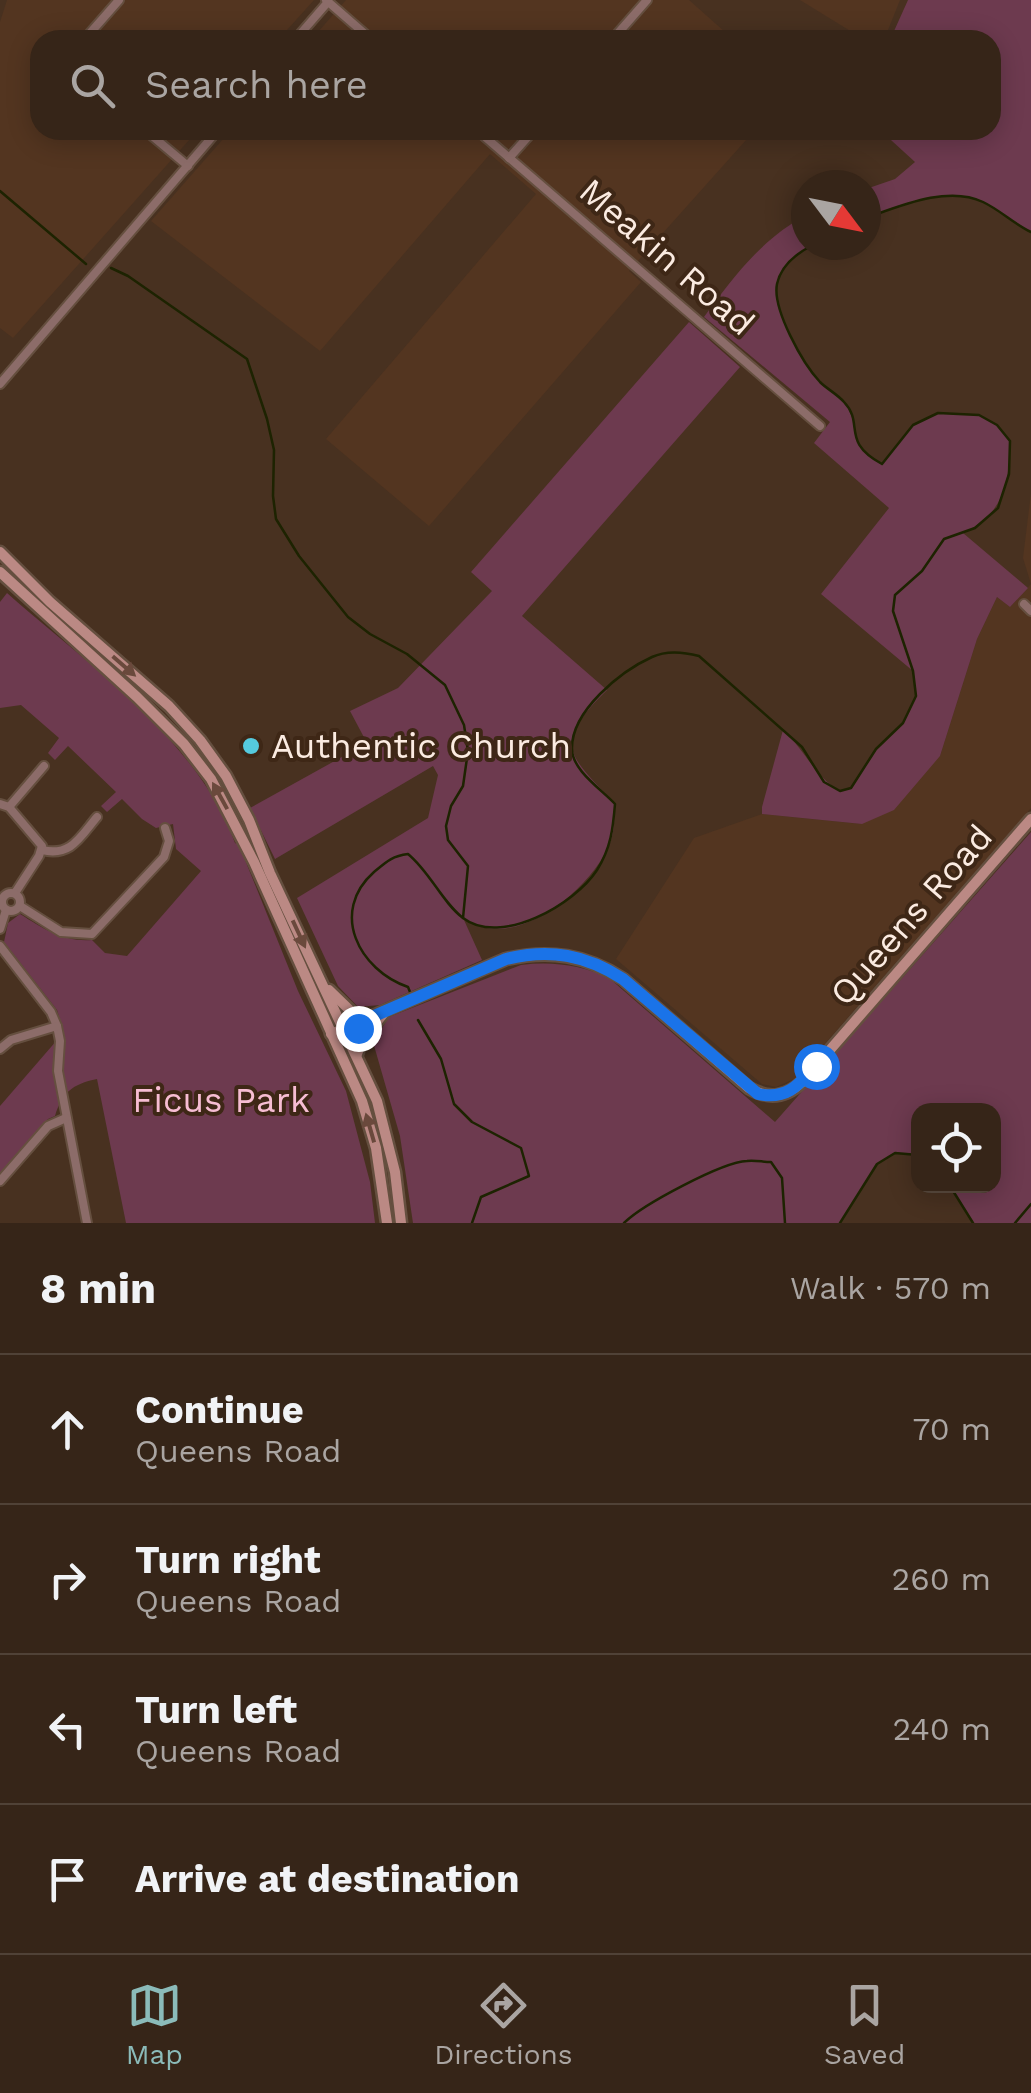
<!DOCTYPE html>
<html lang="en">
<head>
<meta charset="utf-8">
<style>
	:root { --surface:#362518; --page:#413125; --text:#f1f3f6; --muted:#aaa5a2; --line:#504237; --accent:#8bbbb9 }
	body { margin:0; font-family:"Work Sans",sans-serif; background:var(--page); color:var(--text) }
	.controls { position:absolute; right:30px; bottom:30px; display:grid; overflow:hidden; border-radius:20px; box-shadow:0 5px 25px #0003 }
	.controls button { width:90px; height:90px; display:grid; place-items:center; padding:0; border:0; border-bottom:2px solid var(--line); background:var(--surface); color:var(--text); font:50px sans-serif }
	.compass { position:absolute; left:791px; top:170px; width:90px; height:90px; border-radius:50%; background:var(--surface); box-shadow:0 5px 25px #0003; rotate:122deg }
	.stop { position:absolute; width:30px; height:30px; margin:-22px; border:8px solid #1a73e8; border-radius:50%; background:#fff }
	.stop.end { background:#1a73e8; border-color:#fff; box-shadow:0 2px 10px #0008 }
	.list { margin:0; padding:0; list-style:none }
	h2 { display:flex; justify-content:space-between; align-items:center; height:130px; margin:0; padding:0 40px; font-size:42px }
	h2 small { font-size:32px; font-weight:400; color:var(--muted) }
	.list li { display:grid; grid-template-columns:65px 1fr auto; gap:30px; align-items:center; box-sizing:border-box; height:150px; padding:0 40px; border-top:2px solid var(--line) }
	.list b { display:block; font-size:38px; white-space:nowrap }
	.list p { margin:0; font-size:32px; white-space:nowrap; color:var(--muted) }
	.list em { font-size:32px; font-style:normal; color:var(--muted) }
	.icon { flex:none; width:55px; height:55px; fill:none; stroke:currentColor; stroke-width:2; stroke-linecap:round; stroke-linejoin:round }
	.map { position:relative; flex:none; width:1031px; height:1223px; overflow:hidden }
	.search { position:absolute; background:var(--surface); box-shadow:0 5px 25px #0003; left:30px; right:30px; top:30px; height:110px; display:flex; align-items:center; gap:25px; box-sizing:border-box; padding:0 35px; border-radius:30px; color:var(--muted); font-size:38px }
	.sheet { height:730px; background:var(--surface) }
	nav { display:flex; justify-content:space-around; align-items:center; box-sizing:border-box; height:140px; border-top:2px solid var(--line); background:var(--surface); font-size:28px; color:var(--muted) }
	nav a { display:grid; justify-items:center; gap:5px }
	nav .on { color:var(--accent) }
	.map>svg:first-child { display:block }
	.built { fill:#533520 }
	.green { fill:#6d3a4f }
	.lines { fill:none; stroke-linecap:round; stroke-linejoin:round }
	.stream { stroke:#1d2301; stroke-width:2.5 }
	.street-casing { stroke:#654f3f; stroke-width:12 }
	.secondary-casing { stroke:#654f3f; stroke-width:15 }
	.street { stroke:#8c6c69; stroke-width:8 }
	.secondary { stroke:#bb8984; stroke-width:10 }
	.oneway { fill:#6a493c }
	.route { stroke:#1a73e8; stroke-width:12 }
	.poi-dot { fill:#55cade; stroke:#3e2716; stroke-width:4 }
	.labels { text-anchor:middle; stroke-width:8; stroke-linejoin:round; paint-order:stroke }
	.street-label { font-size:35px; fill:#fbebe1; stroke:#3e2716 }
	.poi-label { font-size:35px; fill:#fbebe1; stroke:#3e2716; text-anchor:start }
	.park-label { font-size:35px; fill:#f7bdd3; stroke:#3e2716 }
</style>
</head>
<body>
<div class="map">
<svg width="1031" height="1223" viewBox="0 0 1031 1223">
	<rect width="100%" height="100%" fill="#483120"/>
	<g class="built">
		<polygon points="7,0 314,0 278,40 40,40 40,130 198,130 13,338 0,328 0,22"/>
		<polygon points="346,0 689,0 734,40 311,40"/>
		<polygon points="800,0 900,0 884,40 865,40"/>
		<polygon points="231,130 755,130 629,271 641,282 429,526 326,439 536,194 490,154 320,351 151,221"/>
		<polygon points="1031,493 1031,808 794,1079 776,1087 762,1084 616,959 694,838 762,814 861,824 940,756 977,639 997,597 1010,607 1031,584 1023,558"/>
	</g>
	<g class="green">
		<path d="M 908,0 L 1031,0 L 1031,232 C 1014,224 1000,210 983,202 C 948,185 900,206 866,218 L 866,189 L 895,179 L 915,162 L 880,130 L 991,130 L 991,40 L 890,40 Z"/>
		<path d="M 806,215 L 806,245 L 813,245 C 797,253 782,266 777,284 C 772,309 803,364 820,381 C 828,390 843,397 848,408 C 862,436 848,445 881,464 L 913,425 L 938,413 L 979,415 L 997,425 L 1010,441 C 1009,483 1005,513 963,533 L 1028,588 L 1010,607 L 997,597 L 977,639 L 940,756 L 894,810 L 862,824 L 762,814 L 762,807 L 783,730 C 805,750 815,777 840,791 L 852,788 L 876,749 L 903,722 L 916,696 L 913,671 L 821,594 L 889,508 L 814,443 L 830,422 L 704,317 C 734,276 761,240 806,215 Z"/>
		<path d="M 689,322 L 740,367 L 522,616 L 607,690 C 550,746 569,754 615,804 C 614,816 615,831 610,843 C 594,883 534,937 486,928 C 479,927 471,922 464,920 L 482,960 L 380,1005 L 358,1007 L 338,986 L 297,898 L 428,818 L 438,775 L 433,766 L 275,859 L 250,808 L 367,743 L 350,711 L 398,688 L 492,591 L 471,572 Z"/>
		<path d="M 7,593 C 87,664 198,740 235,843 L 239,845 L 298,991 L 346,1091 L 370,1182 L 375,1223 L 126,1223 L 97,1079 C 72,1084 62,1093 55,1116 L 48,1119 L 0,1174 L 0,1106 L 64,1032 L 57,1010 L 4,942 L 8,923 L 20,914 C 44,929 63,942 92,940 L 105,953 L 127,956 L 201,871 L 176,849 L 173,824 L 156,828 L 142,819 L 122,799 L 107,812 L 101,806 L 116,792 L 68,746 L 55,760 L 48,753 L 59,738 L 21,705 L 0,708 L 0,602 Z"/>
		<path d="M 1031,832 L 1031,1223 L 973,1223 L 950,1186 L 994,1186 L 994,1110 L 918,1110 L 918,1155 L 895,1153 L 877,1164 L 840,1223 L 413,1223 L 400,1136 L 373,1042 L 389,1017 L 521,965 C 552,961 581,965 609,978 L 775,1122 Z"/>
	</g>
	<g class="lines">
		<g class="stream">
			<polyline points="0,191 86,264"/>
			<path d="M 866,218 C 900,206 948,185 983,202 C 1000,210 1014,224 1031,232"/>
			<polyline points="111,268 128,276 247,359 267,419 274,450 273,496 276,519 299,556 348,617 370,634 407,654 445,685 464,725 468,751 463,786 451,806 446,826 448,840 468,866 463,918"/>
			<path d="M 412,997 L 408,987 C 359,970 329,912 374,872 C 386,862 392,856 408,854 C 430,872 442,902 463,918 C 501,947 575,904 597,870 C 611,848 613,828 615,804 C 601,789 572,770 572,749 C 571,711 621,671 652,657 C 667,650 684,652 699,656 L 802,747 L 824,782 L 840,791 L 851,788 L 876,749 L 903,723 L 916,696 L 913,671 L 893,611 L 895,595 L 922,571 L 944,539 L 975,528 L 998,508 L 1009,474 L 1010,441 L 997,425 L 979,415 L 938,413 L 913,425 L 882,464 C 840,441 865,424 844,402 C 837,394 827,389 820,382 C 803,364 772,309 777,284 C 781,266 797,253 813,245"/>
			<polyline points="418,1020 441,1059 454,1104 472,1122 521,1148 529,1176 481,1197 472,1223"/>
			<polyline points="950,1186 973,1223"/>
			<path d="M 624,1223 C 642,1205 722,1162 747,1161 C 755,1160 763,1162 771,1162 L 782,1178 L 785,1223"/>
			<polyline points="840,1223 877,1164 895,1153 918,1155"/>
			<polyline points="1015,1223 1031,1204"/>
		</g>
		<defs>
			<g id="street">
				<polyline points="326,0 372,40"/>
				<polyline points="84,40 119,0"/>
				<polyline points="295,40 328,2"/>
				<polyline points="612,40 647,0"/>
				<polyline points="145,130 188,166"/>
				<polyline points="477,130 820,426"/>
				<polyline points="509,158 534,130"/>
				<polyline points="0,384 218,130"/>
				<polyline points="1024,604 1031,611"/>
				<polyline points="0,804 9,807 42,846 39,856 15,893"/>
				<polyline points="9,807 44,766"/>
				<path d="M 42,850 C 71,857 80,837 97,817"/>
				<circle cx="11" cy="902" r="9"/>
				<polyline points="20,906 61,932 92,934 164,857 169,841 165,828"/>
				<polyline points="0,929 6,910"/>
				<polyline points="0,946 51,1012 57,1026 60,1041 58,1071 87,1223"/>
				<polyline points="0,1049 11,1040 57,1026"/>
				<polyline points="0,1181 48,1126 66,1118"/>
			</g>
			<g id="secondary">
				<polyline points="0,552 50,602 169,706 200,740 226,776 249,820 270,873 377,1101 395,1172 401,1223"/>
				<polyline points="0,572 137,697 184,744 211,779 254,862 362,1101 376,1148 387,1223"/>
				<polyline points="329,990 359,1019"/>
				<path d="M 331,1034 L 506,959 C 550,949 586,955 623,979 L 749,1088 C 769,1100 786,1097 802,1082 L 1031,819"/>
				<polyline points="341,1037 367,1024 373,1017"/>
				<polyline points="357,1054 362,1040 383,1014"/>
			</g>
		</defs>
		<use href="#street" class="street-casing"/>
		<use href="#secondary" class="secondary-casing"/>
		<use href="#street" class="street"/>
		<use href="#secondary" class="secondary"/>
	</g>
	<defs><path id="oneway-solid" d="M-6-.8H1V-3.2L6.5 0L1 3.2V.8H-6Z" transform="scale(2.5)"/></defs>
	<g class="oneway">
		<use href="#oneway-solid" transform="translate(124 666) rotate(41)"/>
		<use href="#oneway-solid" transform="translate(220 796) rotate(-119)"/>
		<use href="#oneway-solid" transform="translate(299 934) rotate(65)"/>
		<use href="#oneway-solid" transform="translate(370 1128) rotate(-106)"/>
	</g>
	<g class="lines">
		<path class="route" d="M 358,1028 L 374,1016 L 506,959 C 550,948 586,955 623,979 L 758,1094 C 786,1100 798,1086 816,1066"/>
	</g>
	<circle class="poi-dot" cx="251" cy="746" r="10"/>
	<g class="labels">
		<g class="street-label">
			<text transform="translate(667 257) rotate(41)" y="12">Meakin Road</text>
			<text transform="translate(911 915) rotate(-49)" y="12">Queens Road</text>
		</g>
		<g class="poi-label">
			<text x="271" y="758">Authentic Church</text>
		</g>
		<g class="park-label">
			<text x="221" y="1112">Ficus Park</text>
		</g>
	</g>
</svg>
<div class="controls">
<button><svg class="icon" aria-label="locate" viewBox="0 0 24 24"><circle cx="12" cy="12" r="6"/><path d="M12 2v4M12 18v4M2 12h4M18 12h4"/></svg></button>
</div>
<svg class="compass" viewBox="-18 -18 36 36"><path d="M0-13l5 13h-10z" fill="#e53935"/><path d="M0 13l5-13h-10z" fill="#aaa5a2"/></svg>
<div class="stop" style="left:816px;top:1066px"></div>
<div class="stop end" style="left:358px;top:1028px"></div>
<div class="search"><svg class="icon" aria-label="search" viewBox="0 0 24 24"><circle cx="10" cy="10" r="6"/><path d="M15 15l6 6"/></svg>Search here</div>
</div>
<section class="sheet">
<h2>8 min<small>Walk · 570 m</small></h2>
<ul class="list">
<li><svg class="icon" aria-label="ahead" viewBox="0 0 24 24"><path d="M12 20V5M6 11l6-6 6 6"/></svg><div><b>Continue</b><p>Queens Road</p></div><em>70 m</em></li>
<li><svg class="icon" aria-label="right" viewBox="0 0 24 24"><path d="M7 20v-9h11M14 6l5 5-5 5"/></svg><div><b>Turn right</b><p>Queens Road</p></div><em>260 m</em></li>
<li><svg class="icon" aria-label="left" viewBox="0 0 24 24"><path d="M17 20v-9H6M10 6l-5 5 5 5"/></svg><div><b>Turn left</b><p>Queens Road</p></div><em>240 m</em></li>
<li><svg class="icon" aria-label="arrive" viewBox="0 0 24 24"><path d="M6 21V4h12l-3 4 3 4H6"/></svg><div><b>Arrive at destination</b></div></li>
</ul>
</section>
<nav>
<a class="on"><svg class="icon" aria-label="map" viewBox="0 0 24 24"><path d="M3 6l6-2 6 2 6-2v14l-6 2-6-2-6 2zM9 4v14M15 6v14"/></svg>Map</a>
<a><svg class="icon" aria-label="directions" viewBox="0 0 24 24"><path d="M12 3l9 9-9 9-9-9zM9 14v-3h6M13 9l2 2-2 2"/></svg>Directions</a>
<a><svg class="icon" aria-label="saved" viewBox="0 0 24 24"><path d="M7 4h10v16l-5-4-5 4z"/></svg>Saved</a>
</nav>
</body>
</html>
